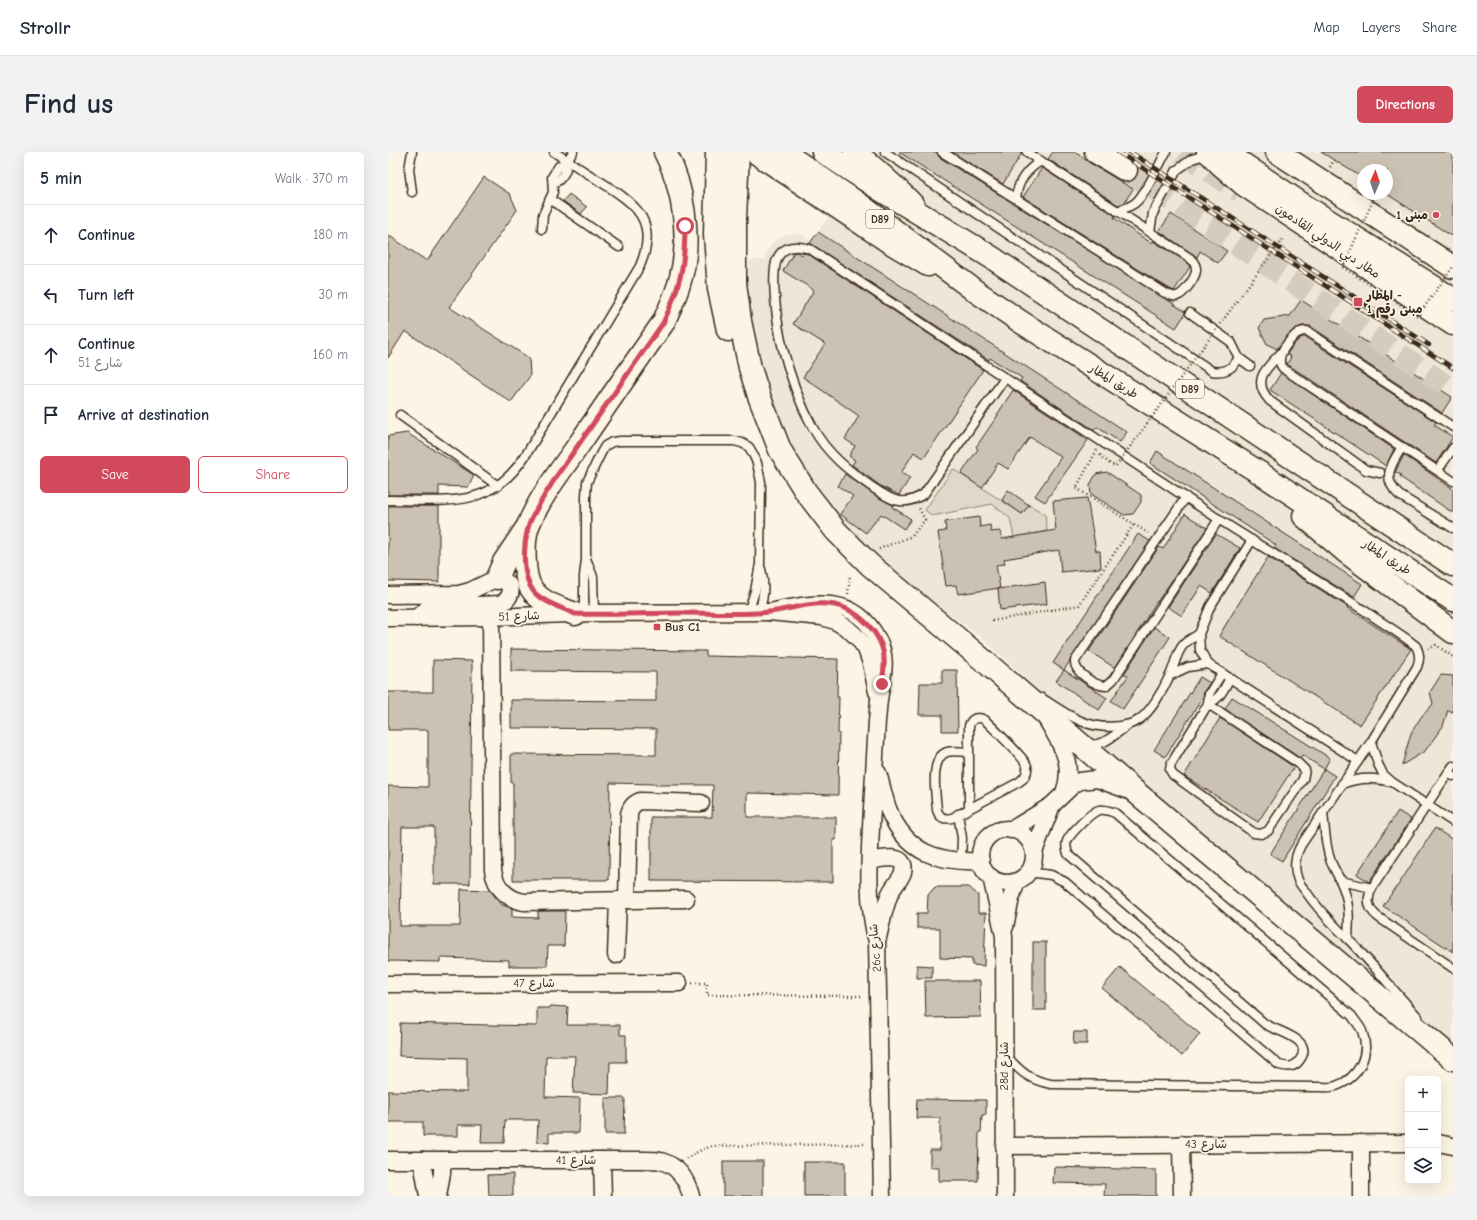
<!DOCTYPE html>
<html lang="en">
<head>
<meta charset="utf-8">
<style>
	:root { --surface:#fff; --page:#f2f2f3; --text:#1f2937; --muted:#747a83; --line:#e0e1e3; --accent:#d1495b }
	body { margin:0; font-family:"Comic Neue","Playpen Sans Arabic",sans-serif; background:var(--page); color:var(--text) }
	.controls { position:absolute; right:12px; bottom:12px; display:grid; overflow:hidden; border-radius:6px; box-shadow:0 4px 16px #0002 }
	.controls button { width:36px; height:36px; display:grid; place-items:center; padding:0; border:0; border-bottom:1px solid var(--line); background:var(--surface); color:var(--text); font:20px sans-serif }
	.compass { position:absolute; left:969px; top:12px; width:36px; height:36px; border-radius:50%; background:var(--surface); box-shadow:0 4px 16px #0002; rotate:2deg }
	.stop { position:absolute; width:12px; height:12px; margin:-9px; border:3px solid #d1495b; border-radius:50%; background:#fff }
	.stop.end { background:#d1495b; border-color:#fff; box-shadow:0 1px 4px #0008 }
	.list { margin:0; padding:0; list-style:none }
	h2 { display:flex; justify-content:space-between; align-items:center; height:52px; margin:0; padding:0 16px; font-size:17px }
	h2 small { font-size:13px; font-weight:400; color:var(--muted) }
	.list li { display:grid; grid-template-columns:26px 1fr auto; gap:12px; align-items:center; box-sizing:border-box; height:60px; padding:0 16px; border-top:1px solid var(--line) }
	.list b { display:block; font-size:15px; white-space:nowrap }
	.list p { margin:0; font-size:13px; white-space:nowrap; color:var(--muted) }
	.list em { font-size:13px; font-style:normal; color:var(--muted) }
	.actions { display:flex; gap:8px; padding:12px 16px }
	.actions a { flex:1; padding:9px 0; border:1px solid var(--accent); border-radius:6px; text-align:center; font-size:14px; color:var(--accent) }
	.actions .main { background:var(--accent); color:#fff }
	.icon { flex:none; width:22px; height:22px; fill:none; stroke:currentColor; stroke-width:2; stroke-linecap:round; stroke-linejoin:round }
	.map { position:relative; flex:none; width:1065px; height:1044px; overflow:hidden; border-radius:6px }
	header { display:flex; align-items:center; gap:24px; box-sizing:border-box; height:56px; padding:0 20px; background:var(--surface); border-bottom:1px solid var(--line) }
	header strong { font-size:19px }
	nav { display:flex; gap:22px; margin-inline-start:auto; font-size:14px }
	.intro { display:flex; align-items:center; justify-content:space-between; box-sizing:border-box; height:96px; padding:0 24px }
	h1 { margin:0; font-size:28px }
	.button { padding:10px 18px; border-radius:6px; background:var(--accent); color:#fff; font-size:14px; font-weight:700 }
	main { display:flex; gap:24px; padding:0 24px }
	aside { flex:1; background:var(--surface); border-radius:6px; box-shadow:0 4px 16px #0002 }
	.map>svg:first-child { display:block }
	.built { fill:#eee6d6; fill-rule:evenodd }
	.green { fill:#e0d8c8; stroke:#8e8173 }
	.building { fill:#ccc2b3; stroke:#3b2a1e }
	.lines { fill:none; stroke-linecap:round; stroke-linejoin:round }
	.secondary-tunnel { stroke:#d5ccbd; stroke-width:22; stroke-dasharray:22 11; stroke-linecap:butt }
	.lane-casing { stroke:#3b2a1e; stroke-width:11 }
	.street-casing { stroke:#3b2a1e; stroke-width:19 }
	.secondary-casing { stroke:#3b2a1e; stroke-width:25 }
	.primary-casing { stroke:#3b2a1e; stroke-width:25 }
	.highway-casing { stroke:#3b2a1e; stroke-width:25 }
	.path { stroke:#3b2a1e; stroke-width:2.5; stroke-dasharray:1 3; stroke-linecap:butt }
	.lane { stroke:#fcf5e5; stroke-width:8 }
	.street { stroke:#fcf5e5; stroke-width:16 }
	.secondary { stroke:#fcf5e5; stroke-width:22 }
	.primary { stroke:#fcf5e5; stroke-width:22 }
	.highway { stroke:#fcf5e5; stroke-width:22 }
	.rail-casing { stroke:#3b2a1e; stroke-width:4.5 }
	.rail { stroke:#fcf5e5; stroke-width:3; stroke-dasharray:9; stroke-linecap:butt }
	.path-bridge { stroke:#3b2a1e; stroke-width:2.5; stroke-dasharray:1 3; stroke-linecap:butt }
	.route { stroke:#d1495b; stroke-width:5 }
	.poi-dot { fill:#d1495b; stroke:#fcf5e5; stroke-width:1.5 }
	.labels { text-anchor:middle; stroke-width:3.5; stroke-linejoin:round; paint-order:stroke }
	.shield { fill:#fcf5e5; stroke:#75675a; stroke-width:1 }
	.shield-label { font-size:11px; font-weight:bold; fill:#3b2a1e }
	.poi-label { font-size:12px; font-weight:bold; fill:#3b2a1e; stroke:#fcf5e5; text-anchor:start }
	.street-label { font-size:12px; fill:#3b2a1e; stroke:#fcf5e5 }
</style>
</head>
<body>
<header>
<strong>Strollr</strong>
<nav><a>Map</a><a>Layers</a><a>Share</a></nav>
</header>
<div class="intro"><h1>Find us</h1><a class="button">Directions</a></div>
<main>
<aside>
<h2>5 min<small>Walk · 370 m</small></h2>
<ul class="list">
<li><svg class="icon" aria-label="ahead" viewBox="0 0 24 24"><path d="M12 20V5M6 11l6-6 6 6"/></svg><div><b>Continue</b></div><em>180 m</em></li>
<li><svg class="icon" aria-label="left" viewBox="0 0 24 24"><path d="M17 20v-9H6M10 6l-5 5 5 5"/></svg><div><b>Turn left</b></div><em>30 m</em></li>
<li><svg class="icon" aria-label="ahead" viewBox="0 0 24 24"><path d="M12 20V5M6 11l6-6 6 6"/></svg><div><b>Continue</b><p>شارع 51</p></div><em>160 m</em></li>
<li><svg class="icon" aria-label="arrive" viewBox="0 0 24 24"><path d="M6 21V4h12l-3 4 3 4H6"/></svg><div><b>Arrive at destination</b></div></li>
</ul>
<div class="actions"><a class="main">Save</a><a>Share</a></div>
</aside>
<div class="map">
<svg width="1065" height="1044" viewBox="0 0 1065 1044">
	<rect width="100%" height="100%" fill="#fcf5e5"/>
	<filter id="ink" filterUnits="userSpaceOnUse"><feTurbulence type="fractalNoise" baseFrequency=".025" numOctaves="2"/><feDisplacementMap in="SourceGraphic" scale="8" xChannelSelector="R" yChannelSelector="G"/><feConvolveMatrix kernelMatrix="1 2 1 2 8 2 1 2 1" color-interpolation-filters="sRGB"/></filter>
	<g filter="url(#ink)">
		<path class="built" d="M 482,0 L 1065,0 L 1065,894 L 720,603 L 597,489 L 567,466 L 548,455 L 486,404 L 439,353 L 413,315 L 399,287 L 375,230 L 362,170 L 360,139 L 361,108 L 377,108 L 378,101 L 386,89 L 398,82 L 412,82 L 423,89 L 485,2 ZM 975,18 L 999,18 L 999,42 L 975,42 Z"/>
		<polygon class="green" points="565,317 634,362 641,353 657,362 659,379 626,385 622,366 604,352 544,364 537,358"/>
		<g class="building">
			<polygon points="511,0 549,0 551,5 780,148 797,160 797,162 788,176"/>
			<polygon points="564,0 634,0 634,1 615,32"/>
			<polygon points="665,0 687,0 702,11 745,37 736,51 730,53 660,7"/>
			<polygon points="933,0 1065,0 1065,85 999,42 999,18 975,18 975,26"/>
			<polygon points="654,16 725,62 727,64 726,66 763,91 765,89 799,110 802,115 786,139 780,136 635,45"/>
			<polygon points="96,25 122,42 129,58 61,155 141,206 142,224 123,250 17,179 0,206 0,83 39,109"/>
			<polygon points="181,42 199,55 193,62 175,49"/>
			<polygon points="783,62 839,99 830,111 812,99 809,105 771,79"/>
			<polygon points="430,80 739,280 732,290 709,275 706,278 632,229 634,226 602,206 601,208 422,91"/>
			<polygon points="406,100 409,100 414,103 416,101 420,102 595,218 536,306 526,300 513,321 522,326 511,343 494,335 464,313 467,308 461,304 467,294 457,287 471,264 415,225 437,192 405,172 426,138 395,119"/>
			<polygon points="913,148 1064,245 1054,261 922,174 914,174 907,177 898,185 889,197 879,192 871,176 876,168 902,164"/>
			<polygon points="914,185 917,185 1048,270 1046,273 1065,285 1048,311 899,212 903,205 899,202 906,192"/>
			<polygon points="893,221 1006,297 998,314 882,238"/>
			<polygon points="625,238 700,288 657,350 647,344 673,305 642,285 620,317 610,311 594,336 573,322 590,297 588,295 610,263 609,263"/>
			<polygon points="19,281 86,323 80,335 51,334 51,343 0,343 0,284"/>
			<polygon points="769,299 974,432 966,445 886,396 888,393 762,311"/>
			<polygon points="1016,303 1065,337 1065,361 1012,325 1013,323 1007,320"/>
			<polygon points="719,320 753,343 753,350 745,362 736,363 703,342 702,333 708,322"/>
			<polygon points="457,322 488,344 505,353 504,355 523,367 516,377 493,362 478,381 452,362 465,344 450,334"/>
			<polygon points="620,338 641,353 634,362 614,348"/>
			<polygon points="699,346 708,399 712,399 713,416 673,420 671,398 616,407 617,412 608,413 612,436 570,442 568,433 558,434 550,380 558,379 557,370 591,365 592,375 602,373 603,380 612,379 614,387 668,378 665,349"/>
			<polygon points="0,354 51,354 51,430 0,429"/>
			<polygon points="797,362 819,376 770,449 769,449 727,516 701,499 771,395 775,397"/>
			<polygon points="750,382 762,389 676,518 665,511"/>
			<polygon points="828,382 852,396 824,441 813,434 794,464 780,455"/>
			<polygon points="880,405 960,455 959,456 1023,497 972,573 831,484 846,459"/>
			<polygon points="657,430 659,452 612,458 610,437"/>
			<polygon points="766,475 782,485 735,557 723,549 740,524 736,522"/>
			<polygon points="123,497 318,499 318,504 450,507 449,545 451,545 450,581 451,581 450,643 359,641 359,665 448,665 448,688 445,688 445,730 263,729 263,665 324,665 325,633 267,633 267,632 222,631 221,728 125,728 125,631 123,631 123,602 268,603 268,577 123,576 123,548 268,549 268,520 123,519"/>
			<polygon points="45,508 84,509 82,732 46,732 46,675 14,675 12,774 72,774 73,737 102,738 114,753 124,756 124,765 150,766 150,759 177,759 176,794 160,794 159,814 121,814 121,808 52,806 52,810 0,809 0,634 40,635 40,578 0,578 0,540 45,540"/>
			<polygon points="554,518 569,518 570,579 554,579 554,563 531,563 532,531 554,531"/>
			<polygon points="676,518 719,546 711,558 668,529"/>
			<polygon points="1053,523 1065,524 1065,560 1060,558 1055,574 1037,599 1014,613 1023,581 1033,565 1045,552 1042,540"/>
			<polygon points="812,525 822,531 816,539 815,545 777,605 766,598"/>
			<polygon points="844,545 942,606 936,617 914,603 912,606 837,557"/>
			<polygon points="832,566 906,615 870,670 796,624"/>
			<polygon points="936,617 947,624 894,709 882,702"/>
			<polygon points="1010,659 1023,667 981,730 969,722"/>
			<polygon points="1047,676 1065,688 1065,800 995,754 1008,735 1009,735"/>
			<polygon points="547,735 581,735 590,743 590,761 598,761 596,814 584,813 584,807 552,806 552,776 529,776 529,761 539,761 540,743"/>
			<rect x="645" y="790" width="13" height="68"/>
			<polygon points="529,813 544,814 544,826 529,826"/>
			<polygon points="732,815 812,882 794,904 714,836"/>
			<polygon points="537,829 592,829 593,865 538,866"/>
			<polygon points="162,854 180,855 179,873 232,873 232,883 238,883 238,910 222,910 221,942 185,941 187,904 158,904 157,945 192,946 191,981 161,981 161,991 149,990 150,968 117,968 116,991 93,991 94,973 70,973 70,984 35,984 35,970 0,970 0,939 79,940 79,906 11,904 12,871 149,874 149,856 162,856"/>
			<polygon points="686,880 699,880 699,892 685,892"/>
			<polygon points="217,946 237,946 236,982 217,982"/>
			<polygon points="529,947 598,948 598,963 594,963 593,980 591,980 590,1029 551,1029 551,1015 542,1015 542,998 552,998 552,966 528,966"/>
			<rect x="335" y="1009" width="40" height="35"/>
			<rect x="416" y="1010" width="41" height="34"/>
			<polygon points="666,1015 768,1018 768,1044 716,1044 717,1032 665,1031"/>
			<polygon points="125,1022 125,1044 101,1044 100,1023"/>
		</g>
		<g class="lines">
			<g class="secondary-tunnel">
				<polyline points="794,0 852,40"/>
				<polyline points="738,18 1065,238"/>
			</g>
			<defs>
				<g id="lane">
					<path d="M 497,0 L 824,219 C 837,221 844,217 851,206"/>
					<path d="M 554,0 L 777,141 C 781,143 785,145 789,144 C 796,142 809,124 808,117 C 808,112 805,109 802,106 L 639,0"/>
					<path d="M 165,31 C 174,29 179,18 179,9"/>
					<polyline points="24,40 21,17 24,0"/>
					<path d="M 628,46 C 630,29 638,18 653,9"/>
					<polyline points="162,47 231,95"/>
					<path d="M 729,59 C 735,57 742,55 747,51 C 758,42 771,13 778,0"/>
					<polyline points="154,77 155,63 165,40 164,25 171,14 179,9 185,0"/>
					<polyline points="762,80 765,61 789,18 804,7 820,2"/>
					<polyline points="802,161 843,190 851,206 862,214"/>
					<path d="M 893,201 C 878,216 863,229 882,249 L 978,318 L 992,321"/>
					<path d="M 617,226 L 536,342 C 514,356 503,348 484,335 C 461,319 439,302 425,276 C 412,252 402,224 395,197 C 390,178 382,125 389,107 C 395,93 410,93 422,97 C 560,188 697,279 835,370 C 882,400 930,429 977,459 C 994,471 1012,481 1028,494 C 1032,502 1032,507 1029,515 L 983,590 L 913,693 C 907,704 905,716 910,728 C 912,733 916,737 919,741 C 931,759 945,772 960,787 C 984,811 1006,839 1030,865"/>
					<polyline points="12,263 110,334"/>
					<path d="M 1065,275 L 919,179 C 916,179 913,179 910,181 C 904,185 892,199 892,207 C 891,213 895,217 900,220 L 1065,329"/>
					<path d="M 1014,295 C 1003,313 993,326 1011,343 L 1065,376"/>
					<polyline points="1050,318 1065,296"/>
					<path d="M 798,345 L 687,509 C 686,520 707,534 718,534 L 725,528 L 831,367"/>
					<path d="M 0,348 C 59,348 103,359 139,301 L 252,114 C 271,69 248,52 213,30 C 197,20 182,10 166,0"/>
					<polyline points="864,388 822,455 811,482 812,498 820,512 970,609"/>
					<polyline points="199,409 205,425 206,461"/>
					<path d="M 371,460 C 376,446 377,432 373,417"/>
					<polyline points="196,462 196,424 198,408 198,344 199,330 213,301 217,294 224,290 232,289 346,289 354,291 361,295 365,302 369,311 373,330 372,412 367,439 360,461"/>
					<path d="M 834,521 L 821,542 L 820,552 C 832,547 836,537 842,526"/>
					<polyline points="783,523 800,515 820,512"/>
					<path d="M 654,546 C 678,562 701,579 732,574 C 739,573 746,572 752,567 C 763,559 775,538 781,525 C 787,515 787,502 796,492 C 800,488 806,485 811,482"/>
					<polygon points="820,552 910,611 917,618 915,627 880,679 873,682 866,681 785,623 782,618 783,612"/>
					<polyline points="983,590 990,612 995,622 1004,630 1065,670"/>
					<path d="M 700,593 C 716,594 726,583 739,574"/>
					<path d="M 580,600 C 574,600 565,598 559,600 C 541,606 548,643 549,658 C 551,665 556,668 564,666 L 631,630 C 637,626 640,621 639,614 C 637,606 605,576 597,568 C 590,564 583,566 581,574 L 581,656"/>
					<polyline points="1065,614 1060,621 1065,624"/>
					<path d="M 1060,621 L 984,736 C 978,748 980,757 990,765 L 1065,816"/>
					<path d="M 954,632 C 971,625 986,625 1003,630"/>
					<path d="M 935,661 C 937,677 937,694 943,710 C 947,719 953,728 956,738 C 962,754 961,770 960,787"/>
					<polyline points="570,662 574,686 573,710"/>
					<polyline points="951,727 957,730 984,736"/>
					<path d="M 618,904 C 633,920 641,928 663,932 L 930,935 C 935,935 943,936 948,934 C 971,926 983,902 974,879 C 972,874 967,869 964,864 L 727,661 C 722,659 717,657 711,658 C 703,660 682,682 679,689 C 677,694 679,697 680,702 L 877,872 C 890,880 928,887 911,909 C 906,916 899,915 891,913 L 677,730 L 663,723 L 640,720"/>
				</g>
				<g id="street">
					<path d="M 0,443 L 71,442 L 82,439 L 109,426 C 125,430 128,444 112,452 L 46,455 L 39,457 L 28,466"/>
					<path d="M 381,460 C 422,452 465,440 489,486 C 501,506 494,526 491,548 C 490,555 490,562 489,569 C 487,604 485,640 483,675 C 481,712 479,754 489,790 L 494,1044"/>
					<path d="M 103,465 L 105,718 C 107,735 119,747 136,750 L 298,747"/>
					<polyline points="0,466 103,465 206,461 381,460 434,465 447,469 459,476 470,486 478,497 483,511 489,540"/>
					<path d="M 659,568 C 673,593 687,611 676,641"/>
					<path d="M 490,621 C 494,633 496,647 501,659 C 519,701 550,711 593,709"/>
					<circle cx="619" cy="704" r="27"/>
					<polyline points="623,678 664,653 685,633 692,629 709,627 739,638"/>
					<polyline points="646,700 664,653"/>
					<path d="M 482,709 C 491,707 520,700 515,720 C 513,728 504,735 501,744 C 496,758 493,772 490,786"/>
					<polyline points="603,725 608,747 616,784 617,1044"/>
					<path d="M 239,748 L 241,662 C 243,655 245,652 252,649 L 313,651"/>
					<polyline points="617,775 623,746 629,729"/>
					<polyline points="228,803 230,748"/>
					<polyline points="0,832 291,831"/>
					<polyline points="973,991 973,1044"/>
					<polyline points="1050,991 1065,994"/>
					<polyline points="793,992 794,1044"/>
					<polyline points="616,994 1020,991"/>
					<path d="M 0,1008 L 257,1008 C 262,1008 268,1008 273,1009 C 290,1014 299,1028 303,1044"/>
					<polyline points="35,1008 36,1021 40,1044"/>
					<polyline points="214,1008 215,1044"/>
					<polyline points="50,1044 54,1021 54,1008"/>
				</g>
				<g id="secondary">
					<polyline points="329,0 327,83 331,137 340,178"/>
					<polyline points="350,0 347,67 347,131 352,169 362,216 371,244 392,298 418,340 448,379 482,413 601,513 750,642 1065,907"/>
					<polyline points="708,0 738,18"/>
					<polyline points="820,0 832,12 855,32 1065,172"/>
					<polyline points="837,0 917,54 1065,147"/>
					<polyline points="889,0 1065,115"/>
				</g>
				<g id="primary">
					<polyline points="367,0 500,89 540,113"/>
					<path d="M 467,0 C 487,17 507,34 525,53"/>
					<polyline points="109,426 116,410 138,377"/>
					<path d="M 187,462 C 172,456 152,451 143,436 C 135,423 135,388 140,374 C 152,344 174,317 192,291 C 219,251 247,211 275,171 C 282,156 289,142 293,125 C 303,87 296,35 277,0"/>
				</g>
				<g id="highway">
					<polyline points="395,0 471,52 586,138 633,170 872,321 1065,448"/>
					<polyline points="435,0 493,38 603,105 1065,413"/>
					<polyline points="916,364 958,400 1065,480"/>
				</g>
			</defs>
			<use href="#lane" class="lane-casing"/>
			<use href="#street" class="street-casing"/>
			<use href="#secondary" class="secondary-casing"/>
			<use href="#primary" class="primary-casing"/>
			<use href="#highway" class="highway-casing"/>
			<g class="path">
				<polyline points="942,15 946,8"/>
				<polyline points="709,298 688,336 760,381"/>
				<polyline points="712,303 722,312 728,314"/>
				<polyline points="491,397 524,384 537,368 531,356"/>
				<polyline points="460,442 462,424"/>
				<polyline points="604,469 691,453 746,372"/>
				<polyline points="1040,497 1048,493 1065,505"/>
				<polyline points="304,831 319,831 319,843 475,844"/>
				<polyline points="298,1007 311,999 324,994 478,992"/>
			</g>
			<use href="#lane" class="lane"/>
			<use href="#street" class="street"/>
			<use href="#secondary" class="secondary"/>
			<use href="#primary" class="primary"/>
			<use href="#highway" class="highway"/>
			<defs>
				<g id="rail">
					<polyline points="730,0 1065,216"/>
					<polyline points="742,0 1041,193"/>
				</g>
			</defs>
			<use href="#rail" class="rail-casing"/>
			<use href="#rail" class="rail"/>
			<g class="path-bridge">
				<polyline points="988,42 955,115 1030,164 1065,115"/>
				<polyline points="728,314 896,85"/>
			</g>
		</g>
	</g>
	<g class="lines" filter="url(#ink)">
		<path class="route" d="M 297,74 C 297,114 292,135 275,171 L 168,325 C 160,338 143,363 140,376 C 135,395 133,429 149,443 C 160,452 174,456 187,462 C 224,463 260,461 296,461 C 324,461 353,463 381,460 C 407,457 433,445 459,457 C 475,465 491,481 495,499 C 498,510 495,522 494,532"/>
	</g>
	<g class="poi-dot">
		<circle cx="1048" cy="63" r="4"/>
		<rect x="965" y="145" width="10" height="10" rx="2"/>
		<rect x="265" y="471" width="8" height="8" rx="2"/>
	</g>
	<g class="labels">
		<g class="shield">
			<rect x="478" y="58" width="28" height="18" rx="3"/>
			<rect x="788" y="228" width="28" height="18" rx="3"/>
		</g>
		<g class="shield-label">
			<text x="492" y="71">D89</text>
			<text x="802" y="241">D89</text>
		</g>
		<g class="poi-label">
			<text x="1040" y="67" text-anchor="end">مبنى 1</text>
			<text x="979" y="147">المطار -<tspan x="979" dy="14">مبنى رقم 1</tspan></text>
			<text x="277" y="479">Bus C1</text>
		</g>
		<g class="street-label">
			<text transform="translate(940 89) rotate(34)" y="4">مطار دبي الدولي القادمون</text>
			<text transform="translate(726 229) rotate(32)" y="4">طريق المطار</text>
			<text transform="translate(999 405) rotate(33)" y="4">طريق المطار</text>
			<text transform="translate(131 464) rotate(-2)" y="4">شارع 51</text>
			<text transform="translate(487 796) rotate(-95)" y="4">26c شارع</text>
			<text x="146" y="835">شارع 47</text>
			<text transform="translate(616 914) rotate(-90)" y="4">28d شارع</text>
			<text x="818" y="996">شارع 43</text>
			<text x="188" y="1012">شارع 41</text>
		</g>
	</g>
</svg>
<div class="controls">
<button>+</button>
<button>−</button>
<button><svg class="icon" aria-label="layers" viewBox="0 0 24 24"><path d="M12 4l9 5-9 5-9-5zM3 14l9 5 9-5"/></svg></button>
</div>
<svg class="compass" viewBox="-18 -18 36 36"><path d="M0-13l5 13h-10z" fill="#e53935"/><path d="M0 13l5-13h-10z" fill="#747a83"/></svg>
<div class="stop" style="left:297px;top:74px"></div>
<div class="stop end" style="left:494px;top:532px"></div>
</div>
</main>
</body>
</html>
